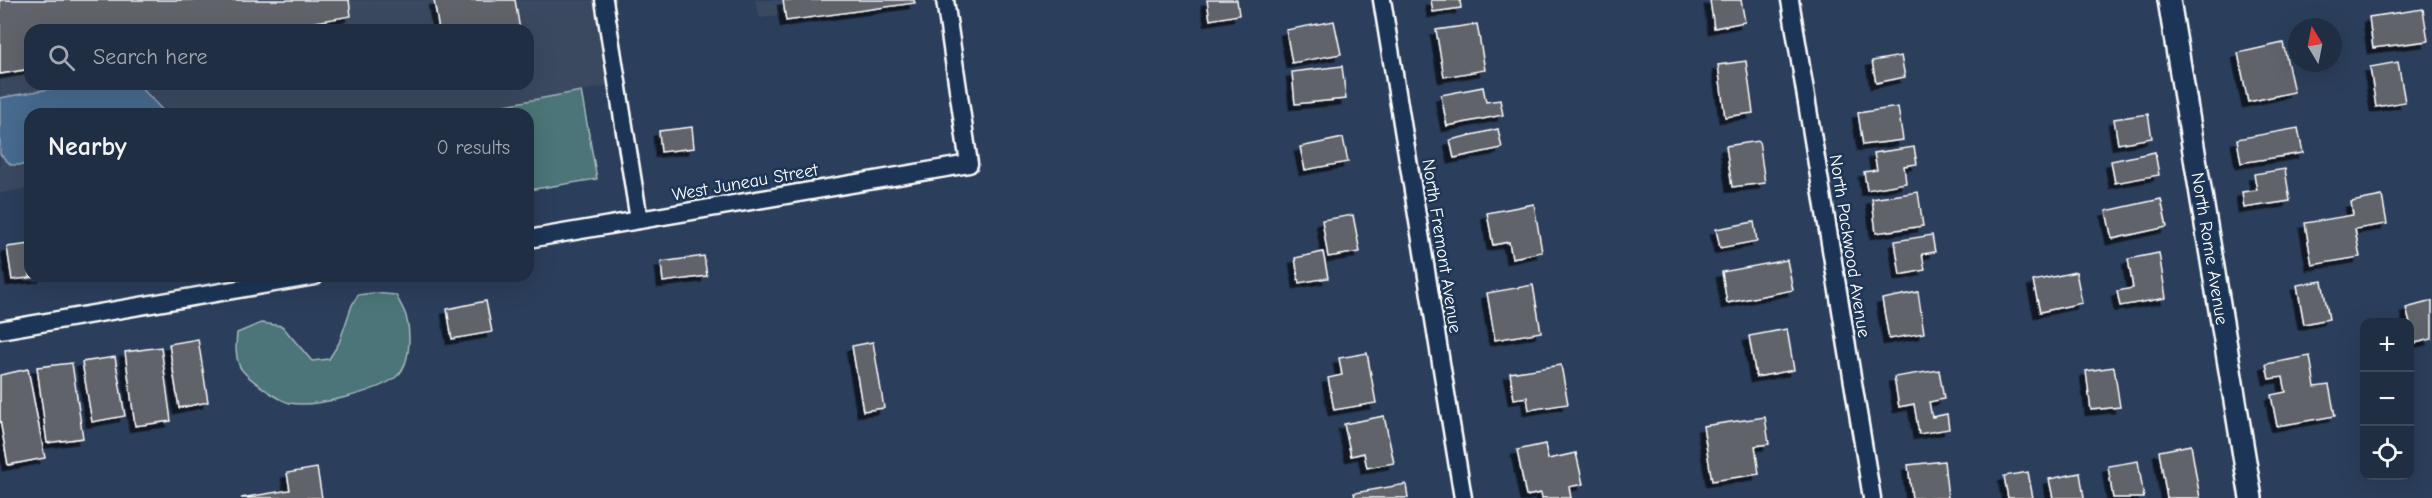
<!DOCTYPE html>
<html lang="en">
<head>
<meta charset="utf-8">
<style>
	:root { --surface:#202e44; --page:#28364b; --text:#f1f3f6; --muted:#a2a8b2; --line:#3d4a5d }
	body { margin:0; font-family:"Comic Neue",sans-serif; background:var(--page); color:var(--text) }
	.controls { position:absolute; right:18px; bottom:18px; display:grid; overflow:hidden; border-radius:12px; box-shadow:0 6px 24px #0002 }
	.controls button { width:54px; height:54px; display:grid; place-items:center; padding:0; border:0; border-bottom:2px solid var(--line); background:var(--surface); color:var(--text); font:30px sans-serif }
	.compass { position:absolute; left:2288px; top:18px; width:54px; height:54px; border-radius:50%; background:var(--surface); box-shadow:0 6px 24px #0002; rotate:350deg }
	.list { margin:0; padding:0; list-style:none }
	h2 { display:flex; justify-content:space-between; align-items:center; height:78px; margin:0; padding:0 24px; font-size:26px }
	h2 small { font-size:20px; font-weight:400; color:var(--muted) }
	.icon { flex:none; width:33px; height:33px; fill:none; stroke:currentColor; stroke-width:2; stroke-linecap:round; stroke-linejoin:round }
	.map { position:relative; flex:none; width:2432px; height:498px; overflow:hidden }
	.search { position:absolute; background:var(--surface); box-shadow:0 6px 24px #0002; left:24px; top:24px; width:510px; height:66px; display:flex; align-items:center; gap:15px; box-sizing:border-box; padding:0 21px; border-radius:18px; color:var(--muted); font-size:22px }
	.panel { position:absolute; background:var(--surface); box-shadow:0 6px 24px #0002; left:24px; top:108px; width:510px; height:174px; border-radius:18px }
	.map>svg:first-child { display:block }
	.built { fill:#3b4960 }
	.green { fill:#4b7478; stroke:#a5babc; stroke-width:1.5 }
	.water { fill:#476b8e; stroke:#91a6bb; stroke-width:1.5 }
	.building { fill:#61636b; stroke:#fff; stroke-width:1.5; filter:url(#shadow) }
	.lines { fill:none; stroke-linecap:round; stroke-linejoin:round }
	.minor-casing { stroke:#fff; stroke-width:21 }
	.tertiary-casing { stroke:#fff; stroke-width:26 }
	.minor { stroke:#1d3557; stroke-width:16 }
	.tertiary { stroke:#1d3557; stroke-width:21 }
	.labels { text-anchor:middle; stroke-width:5; stroke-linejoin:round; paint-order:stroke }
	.street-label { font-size:18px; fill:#fff; stroke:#1d3557 }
</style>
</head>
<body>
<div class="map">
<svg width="2432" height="498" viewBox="0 0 2432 498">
	<defs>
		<filter id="shadow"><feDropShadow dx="-5.5" dy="5.5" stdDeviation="0" flood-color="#0009"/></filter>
	</defs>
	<rect width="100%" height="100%" fill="#2b3e5b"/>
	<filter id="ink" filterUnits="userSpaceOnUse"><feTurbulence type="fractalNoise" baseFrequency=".0167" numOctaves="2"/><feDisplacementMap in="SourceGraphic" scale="12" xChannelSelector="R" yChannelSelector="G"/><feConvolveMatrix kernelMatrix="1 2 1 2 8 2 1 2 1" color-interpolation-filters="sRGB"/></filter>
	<g filter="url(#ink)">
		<g class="built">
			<polygon points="0,0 593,0 607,86 456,114 166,114 138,84 528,84 528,30 30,30 30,84 77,84 0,98"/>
			<polygon points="755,0 869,0 760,18"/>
			<polygon points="0,154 11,165 30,165 30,188 0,193"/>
		</g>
		<g class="green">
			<polygon points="581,91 597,179 528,190 528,114 479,114 478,110"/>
			<path d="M 373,293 L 396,295 C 399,302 404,309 406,316 C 411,333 411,365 396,377 C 377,392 313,408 290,403 C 279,401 242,375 239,365 C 235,355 236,344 237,333 L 261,323 L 282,326 L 312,361 L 329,359 L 339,343 L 352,305 L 358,295 Z"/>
		</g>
		<polygon class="water" points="77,84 138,84 166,114 30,114 30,165 11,165 0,154 0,98"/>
		<g class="building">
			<polygon points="0,0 349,0 351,16 269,30 30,30 30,69 0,74"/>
			<polygon points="434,0 515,0 520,30 439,30"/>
			<polygon points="783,0 914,0 915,3 786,21"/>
			<polygon points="1207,0 1237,0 1239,15 1210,20"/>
			<polygon points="1431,0 1460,0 1461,8 1433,12"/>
			<polygon points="1710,0 1741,0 1745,22 1714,28"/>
			<polygon points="2423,9 2428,41 2373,48 2369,17"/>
			<polygon points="1334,21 1341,54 1292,63 1286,30"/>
			<polygon points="1477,24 1485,70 1444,77 1436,30"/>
			<polygon points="2283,43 2294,92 2248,102 2238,53"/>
			<polygon points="1901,56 1905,77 1876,83 1872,61"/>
			<polygon points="1746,61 1753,113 1725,117 1718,65"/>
			<polygon points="2398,62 2405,102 2376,107 2370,67"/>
			<polygon points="1342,66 1346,99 1295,104 1292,72"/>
			<polygon points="1483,87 1486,102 1500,100 1503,115 1447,126 1441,95"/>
			<polygon points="1898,107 1903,140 1863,145 1858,113"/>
			<polygon points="2148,114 2152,138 2118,144 2114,119"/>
			<polygon points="692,127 694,148 661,152 659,131"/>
			<polygon points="2298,128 2303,153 2241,163 2237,139"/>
			<polygon points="1498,129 1502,148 1454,158 1450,140"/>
			<polygon points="1343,138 1348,162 1305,170 1300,147"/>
			<polygon points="1759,141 1765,183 1732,187 1726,146"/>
			<polygon points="1914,147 1917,164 1904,166 1906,183 1867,190 1864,172 1877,170 1874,153"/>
			<polygon points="2155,152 2159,175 2115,183 2111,161"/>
			<polygon points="2285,169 2290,201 2244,208 2242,192 2257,190 2254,174"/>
			<polygon points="1918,192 1923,226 1876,233 1872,199"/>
			<polygon points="2382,196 2387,224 2355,229 2360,257 2312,265 2305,223 2353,215 2351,202"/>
			<polygon points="2161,199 2167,227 2112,239 2106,211"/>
			<polygon points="1534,204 1542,252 1512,258 1509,242 1493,245 1487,213"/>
			<polygon points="1353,215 1360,252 1328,257 1322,220"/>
			<polygon points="1754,222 1757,241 1720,248 1716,229"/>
			<polygon points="1932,235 1935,252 1922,254 1925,270 1900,275 1895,241"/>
			<polygon points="30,244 30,276 45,276 12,280 7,247"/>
			<polygon points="1323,252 1328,278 1299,283 1295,258"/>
			<polygon points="2159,253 2166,298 2120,306 2117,291 2133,288 2128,259"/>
			<polygon points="704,256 707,276 663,282 661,262"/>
			<polygon points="1787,260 1793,290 1727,303 1722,272"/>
			<polygon points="2076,272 2082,303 2040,312 2033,281"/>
			<polygon points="2322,281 2329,319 2304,324 2297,285"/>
			<polygon points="1533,285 1541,332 1495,340 1487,293"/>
			<polygon points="1918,292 1924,333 1889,339 1882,299"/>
			<polygon points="486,301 492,332 452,339 447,309"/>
			<polygon points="2432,301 2432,339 2415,343 2406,308"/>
			<polygon points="1787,329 1794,370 1756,377 1749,336"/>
			<polygon points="198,339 208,402 179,408 169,344"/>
			<polygon points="873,342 884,408 863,411 852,346"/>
			<polygon points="161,347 171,421 135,426 125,352"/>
			<polygon points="1367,353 1376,403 1334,410 1328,378 1342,375 1339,358"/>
			<polygon points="2310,356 2315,387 2329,385 2335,416 2277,426 2271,395 2286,392 2283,377 2269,379 2266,364"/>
			<polygon points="115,357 125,416 92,422 82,362"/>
			<polygon points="72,363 83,438 47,443 37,367"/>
			<polygon points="1561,365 1568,404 1529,410 1527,397 1514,399 1510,373"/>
			<polygon points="2114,367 2120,407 2091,410 2086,371"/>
			<polygon points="28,369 45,458 8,465 0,420 0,375"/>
			<polygon points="1939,370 1944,399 1929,402 1932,417 1947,414 1949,429 1919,434 1914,404 1899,407 1894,377"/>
			<polygon points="1384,416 1394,463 1367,468 1364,453 1351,456 1344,424"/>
			<polygon points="1765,417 1769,444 1755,446 1759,474 1712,481 1703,426"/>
			<polygon points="1545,444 1548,459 1576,453 1583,484 1569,487 1571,498 1542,498 1541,493 1526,496 1517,450"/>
			<polygon points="2191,445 2200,498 2167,498 2159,451"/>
			<polygon points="1944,461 1948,498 1912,498 1908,465"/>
			<polygon points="2138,461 2144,498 2113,498 2108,466"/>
			<polygon points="317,468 322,498 241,498 290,490 287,473"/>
			<polygon points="2028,472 2033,498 2008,498 2004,476"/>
			<polygon points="2080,473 2084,498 2053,498 2049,479"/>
			<polygon points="1406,484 1408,498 1355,498 1354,493"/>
		</g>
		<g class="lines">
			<defs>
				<g id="minor">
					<polyline points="604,0 639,220"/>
					<polyline points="1382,0 1463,498"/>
					<polyline points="1790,0 1872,498"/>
					<polyline points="528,239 969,164 945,0"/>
					<polyline points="0,330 315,276"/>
				</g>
				<g id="tertiary">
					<path id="s1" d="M 2169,0 L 2251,498"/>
				</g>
			</defs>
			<use href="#minor" class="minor-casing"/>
			<use href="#tertiary" class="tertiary-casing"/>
			<use href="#minor" class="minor"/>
			<use href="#tertiary" class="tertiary"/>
		</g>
	</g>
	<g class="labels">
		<g class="street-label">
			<text transform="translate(745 182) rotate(-10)" y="6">West Juneau Street</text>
			<text transform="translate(1442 246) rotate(81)" y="6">North Fremont Avenue</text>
			<text transform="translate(1850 246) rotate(81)" y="6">North Packwood Avenue</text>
			<text dy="6" stroke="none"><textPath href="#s1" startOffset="252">North Rome Avenue</textPath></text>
		</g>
	</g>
</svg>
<div class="controls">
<button>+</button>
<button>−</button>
<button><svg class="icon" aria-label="locate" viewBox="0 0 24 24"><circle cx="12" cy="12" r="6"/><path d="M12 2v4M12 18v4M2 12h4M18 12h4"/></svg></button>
</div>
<svg class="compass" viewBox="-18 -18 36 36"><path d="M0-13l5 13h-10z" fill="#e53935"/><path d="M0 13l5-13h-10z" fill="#a2a8b2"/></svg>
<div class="search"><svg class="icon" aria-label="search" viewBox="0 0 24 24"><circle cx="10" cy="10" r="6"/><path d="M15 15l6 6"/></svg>Search here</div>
<section class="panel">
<h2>Nearby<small>0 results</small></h2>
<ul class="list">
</ul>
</section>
</div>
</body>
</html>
